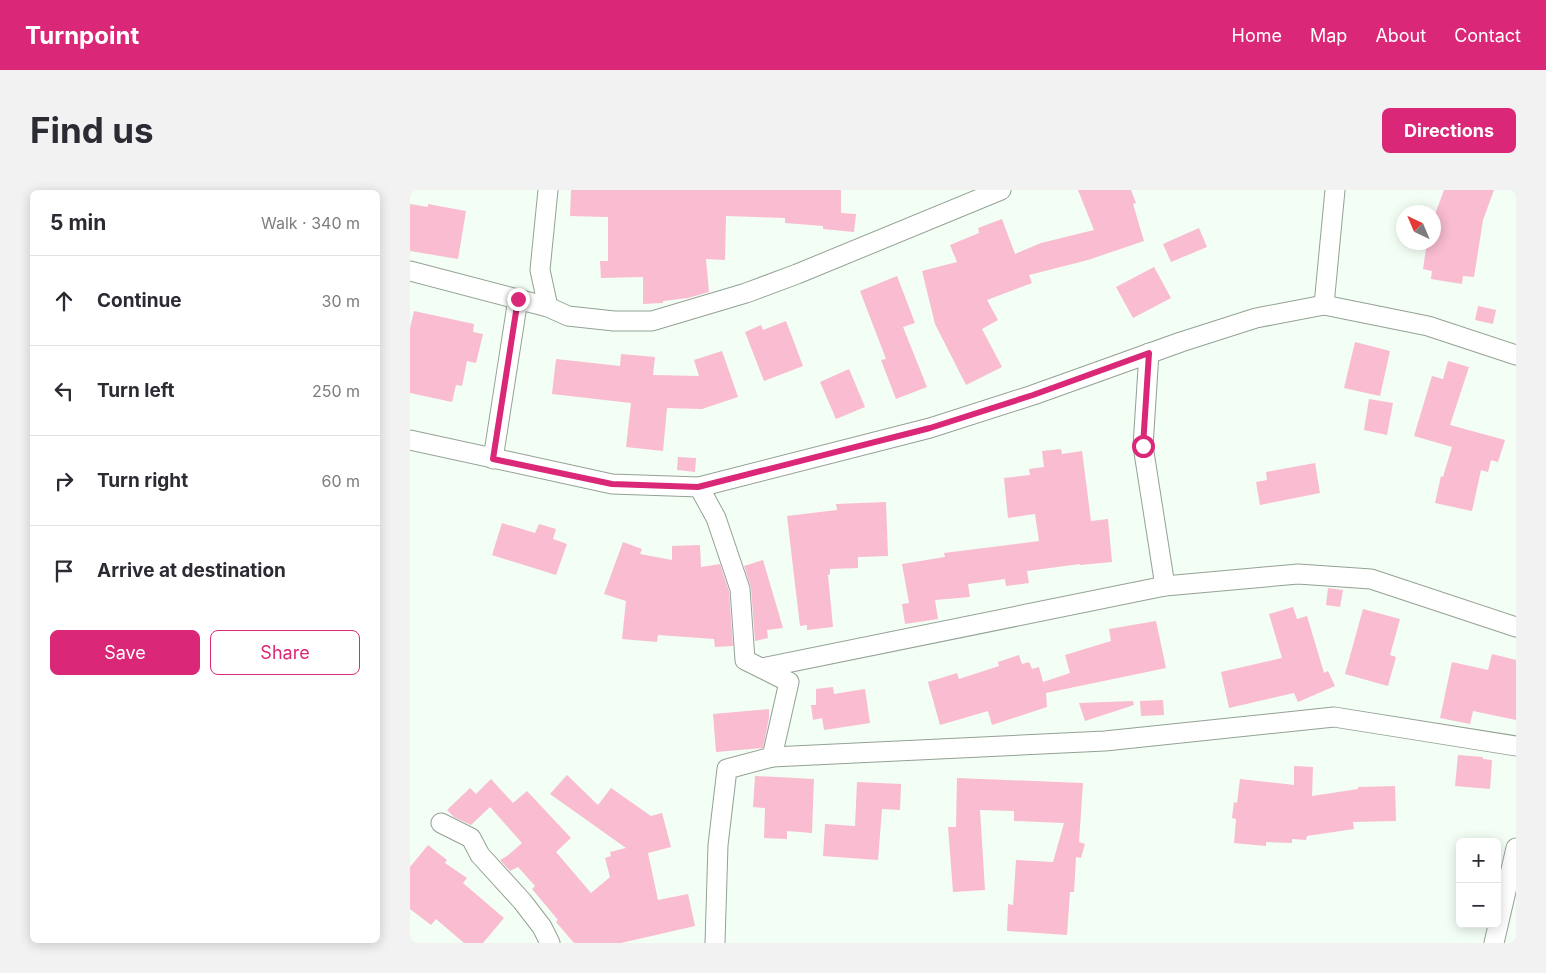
<!DOCTYPE html>
<html lang="en">
<head>
<meta charset="utf-8">
<style>
	:root { --surface:#fff; --page:#f2f2f3; --text:#2b2b33; --muted:#7c7c81; --line:#e1e1e2; --accent:#db2777 }
	body { margin:0; font-family:Inter,sans-serif; background:var(--page); color:var(--text) }
	.controls { position:absolute; right:15px; bottom:15px; display:grid; overflow:hidden; border-radius:8px; box-shadow:0 2px 12px #0003 }
	.controls button { width:45px; height:45px; display:grid; place-items:center; padding:0; border:0; border-bottom:1px solid var(--line); background:var(--surface); color:var(--text); font:25px sans-serif }
	.compass { position:absolute; left:986px; top:15px; width:45px; height:45px; border-radius:50%; background:var(--surface); box-shadow:0 2px 12px #0003; rotate:316deg }
	.stop { position:absolute; width:15px; height:15px; margin:-11px; border:4px solid #db2777; border-radius:50%; background:#fff }
	.stop.end { background:#db2777; border-color:#fff; box-shadow:0 1px 5px #0008 }
	.list { margin:0; padding:0; list-style:none }
	h2 { display:flex; justify-content:space-between; align-items:center; height:65px; margin:0; padding:0 20px; font-size:21px }
	h2 small { font-size:16px; font-weight:400; color:var(--muted) }
	.list li { display:grid; grid-template-columns:32px 1fr auto; gap:15px; align-items:center; box-sizing:border-box; height:90px; padding:0 20px; border-top:1px solid var(--line) }
	.list b { display:block; font-size:19px; white-space:nowrap }
	.list em { font-size:16px; font-style:normal; color:var(--muted) }
	.actions { display:flex; gap:10px; padding:15px 20px }
	.actions a { flex:1; padding:11px 0; border:1px solid var(--accent); border-radius:8px; text-align:center; font-size:18px; color:var(--accent) }
	.actions .main { background:var(--accent); color:#fff }
	.icon { flex:none; width:28px; height:28px; fill:none; stroke:currentColor; stroke-width:2; stroke-linecap:round; stroke-linejoin:round }
	.map { position:relative; flex:none; width:1106px; height:753px; overflow:hidden; border-radius:8px }
	header { display:flex; align-items:center; gap:30px; box-sizing:border-box; height:70px; padding:0 25px; background:var(--accent); color:#fff }
	header strong { font-size:24px }
	nav { display:flex; gap:28px; margin-inline-start:auto; font-size:18px }
	.intro { display:flex; align-items:center; justify-content:space-between; box-sizing:border-box; height:120px; padding:0 30px }
	h1 { margin:0; font-size:35px }
	.button { padding:12px 22px; border-radius:8px; background:var(--accent); color:#fff; font-size:18px; font-weight:700 }
	main { display:flex; gap:30px; padding:0 30px }
	aside { flex:1; background:var(--surface); border-radius:8px; box-shadow:0 2px 12px #0003 }
	.map>svg:first-child { display:block }
	.building { fill:#f9bcd1 }
	.lines { fill:none; stroke-linecap:round; stroke-linejoin:round }
	.minor-casing { stroke:#94a194; stroke-width:21 }
	.minor { stroke:#fff; stroke-width:19 }
	.route { stroke:#db2777; stroke-width:6 }
</style>
</head>
<body>
<header>
<strong>Turnpoint</strong>
<nav><a>Home</a><a>Map</a><a>About</a><a>Contact</a></nav>
</header>
<div class="intro"><h1>Find us</h1><a class="button">Directions</a></div>
<main>
<aside>
<h2>5 min<small>Walk · 340 m</small></h2>
<ul class="list">
<li><svg class="icon" aria-label="ahead" viewBox="0 0 24 24"><path d="M12 20V5M6 11l6-6 6 6"/></svg><div><b>Continue</b></div><em>30 m</em></li>
<li><svg class="icon" aria-label="left" viewBox="0 0 24 24"><path d="M17 20v-9H6M10 6l-5 5 5 5"/></svg><div><b>Turn left</b></div><em>250 m</em></li>
<li><svg class="icon" aria-label="right" viewBox="0 0 24 24"><path d="M7 20v-9h11M14 6l5 5-5 5"/></svg><div><b>Turn right</b></div><em>60 m</em></li>
<li><svg class="icon" aria-label="arrive" viewBox="0 0 24 24"><path d="M6 21V4h12l-3 4 3 4H6"/></svg><div><b>Arrive at destination</b></div></li>
</ul>
<div class="actions"><a class="main">Save</a><a>Share</a></div>
</aside>
<div class="map">
<svg width="1106" height="753" viewBox="0 0 1106 753">
	<rect width="100%" height="100%" fill="#f3fef4"/>
	<g class="building">
		<polygon points="161,0 431,0 431,23 446,24 444,42 413,39 413,36 375,33 375,28 316,26 315,70 296,69 299,102 278,108 253,111 253,113 233,114 233,87 191,88 190,71 198,71 198,27 160,26"/>
		<polygon points="668,0 721,0 726,13 723,14 734,51 678,70 619,85 622,93 577,110 588,130 572,139 592,177 556,195 525,134 512,81 547,72 540,55 569,43 568,38 592,29 605,64 631,53 684,40"/>
		<polygon points="1034,0 1084,0 1073,30 1064,87 1053,86 1052,94 1021,89 1022,81 1013,79 1017,52 1024,52 1024,27"/>
		<polygon points="0,14 18,17 18,14 56,21 48,69 0,61"/>
		<polygon points="789,38 797,57 761,72 753,54"/>
		<polygon points="744,77 761,108 723,128 706,97"/>
		<polygon points="487,86 505,133 493,137 517,197 486,209 471,170 476,169 450,101"/>
		<polygon points="1068,116 1086,120 1083,134 1065,130"/>
		<polygon points="4,121 64,134 63,142 73,144 66,173 57,171 52,196 46,195 42,212 0,203 0,138"/>
		<polygon points="376,131 393,176 354,191 335,142 351,135 353,140"/>
		<polygon points="945,152 980,161 970,206 934,198"/>
		<polygon points="312,161 328,207 292,219 257,218 253,261 216,257 221,213 142,204 146,169 210,176 211,164 245,167 243,185 289,186 284,170"/>
		<polygon points="1038,171 1059,177 1040,235 1095,250 1088,272 1081,270 1078,282 1071,280 1062,321 1025,313 1031,286 1033,287 1042,257 1004,246 1022,186 1033,189"/>
		<polygon points="439,179 455,217 426,229 410,192"/>
		<polygon points="959,209 983,213 977,245 954,240"/>
		<polygon points="651,259 652,264 672,261 681,331 698,329 702,372 670,375 670,374 617,381 619,393 596,396 595,389 558,394 560,407 525,410 528,429 495,434 492,414 499,413 492,374 535,367 534,363 629,351 625,324 598,328 594,288 620,285 619,279 634,277 632,261"/>
		<polygon points="268,267 286,268 285,282 267,280"/>
		<polygon points="905,273 910,303 850,315 846,292 857,290 856,282"/>
		<polygon points="476,312 478,366 448,367 448,378 420,379 420,384 418,385 423,437 397,440 397,435 390,436 377,326 427,320 426,314"/>
		<polygon points="92,333 125,343 129,334 146,339 143,349 157,354 146,385 82,365"/>
		<polygon points="213,352 232,359 230,364 262,370 262,356 290,355 291,377 310,374 319,401 323,456 305,457 304,449 248,445 247,452 212,449 216,411 194,404"/>
		<polygon points="353,370 373,438 357,440 358,448 345,451 341,398 334,376"/>
		<polygon points="918,398 933,400 930,417 916,415"/>
		<polygon points="883,417 887,429 897,426 914,483 918,481 925,496 888,512 884,503 819,518 811,482 872,468 859,424"/>
		<polygon points="953,419 990,429 980,465 986,467 978,496 935,484"/>
		<polygon points="746,431 756,478 636,503 637,517 582,535 578,521 530,535 518,492 547,483 549,489 589,476 588,472 609,465 612,474 619,472 622,479 629,477 633,492 660,483 655,465 701,451 699,439"/>
		<polygon points="1082,464 1106,470 1106,530 1063,521 1060,534 1030,528 1042,472 1078,480"/>
		<polygon points="423,497 424,504 455,499 460,533 414,540 412,528 403,530 401,515 406,515 406,499"/>
		<polygon points="753,510 754,525 731,526 730,511"/>
		<polygon points="723,511 724,515 675,531 669,513"/>
		<polygon points="359,519 359,528 353,558 306,562 303,524"/>
		<polygon points="1048,565 1073,567 1073,569 1082,570 1080,599 1045,596"/>
		<polygon points="884,576 903,577 902,606 948,599 948,597 985,596 986,631 943,632 944,639 897,646 896,650 882,649 882,653 856,652 856,656 824,653 826,629 822,628 824,612 827,613 830,589 884,595"/>
		<polygon points="157,585 188,615 201,598 241,626 252,623 261,657 238,663 248,710 278,704 285,736 211,753 164,753 146,732 148,730 122,699 125,696 108,677 100,681 90,670 97,666 112,653 80,617 61,635 44,627 37,620 60,598 66,604 81,589 103,613 117,601 161,648 146,662 181,703 200,687 195,668 201,666 200,662 216,658 140,604"/>
		<polygon points="345,586 404,589 402,643 377,641 377,649 354,648 355,618 343,617"/>
		<polygon points="547,588 673,593 669,652 675,654 671,668 666,667 664,702 660,702 657,745 597,741 598,714 603,715 606,670 643,672 654,633 604,631 604,621 570,620 575,700 543,702 538,637 546,637"/>
		<polygon points="447,592 491,594 490,620 472,619 468,670 413,666 415,634 445,636"/>
		<polygon points="18,655 37,670 35,673 57,688 53,693 94,728 73,753 54,753 26,729 21,735 0,719 0,677"/>
	</g>
	<g class="lines">
		<defs>
			<g id="minor">
				<polyline points="138,0 130,80 138,117"/>
				<polyline points="0,81 138,117 158,126 204,131 242,131 336,103 387,84 591,0"/>
				<polyline points="914,115 925,0"/>
				<polyline points="739,163 733,256 755,396"/>
				<polyline points="0,250 202,294 289,297 520,238 623,205 771,152 846,128 914,115 1018,136 1106,165"/>
				<polyline points="83,269 108,109"/>
				<polyline points="289,297 306,328 330,399 335,470 379,492 362,567 317,579 308,655 305,753"/>
				<polyline points="352,478 755,396 888,384 961,389 1106,437"/>
				<polyline points="362,567 695,551 924,527 1106,556"/>
				<polyline points="31,633 61,648 70,665 112,711 132,737 140,753"/>
				<polyline points="1084,753 1106,658"/>
			</g>
		</defs>
		<use href="#minor" class="minor-casing"/>
		<use href="#minor" class="minor"/>
	</g>
	<g class="lines">
		<polyline class="route" points="108,109 83,269 202,294 288,297 520,238 623,205 739,163 733,256"/>
	</g>
</svg>
<div class="controls">
<button>+</button>
<button>−</button>
</div>
<svg class="compass" viewBox="-18 -18 36 36"><path d="M0-13l5 13h-10z" fill="#e53935"/><path d="M0 13l5-13h-10z" fill="#7c7c81"/></svg>
<div class="stop" style="left:733px;top:256px"></div>
<div class="stop end" style="left:108px;top:109px"></div>
</div>
</main>
</body>
</html>
